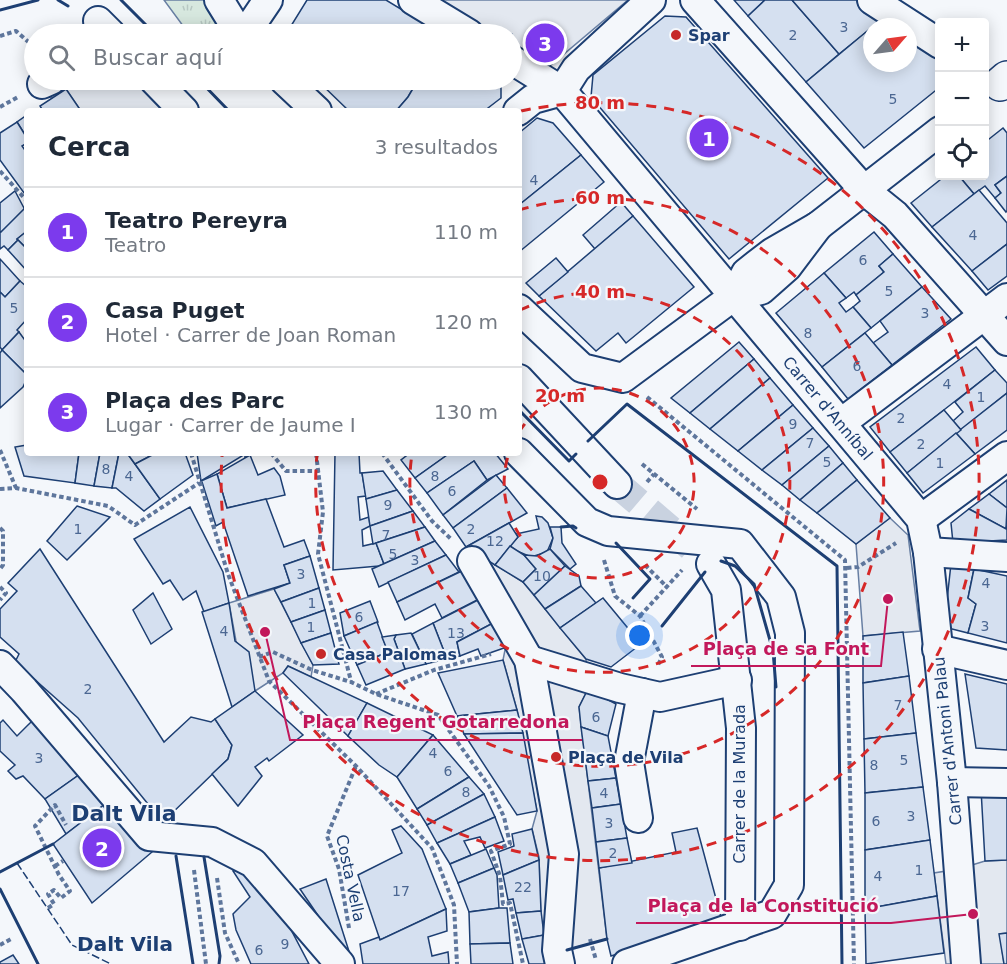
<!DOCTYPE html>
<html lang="es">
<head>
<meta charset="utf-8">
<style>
	:root { --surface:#fff; --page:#f6f6f7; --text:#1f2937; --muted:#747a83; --line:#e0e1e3; --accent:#7c3aed }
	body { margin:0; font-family:"DejaVu Sans",sans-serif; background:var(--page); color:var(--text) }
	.controls { position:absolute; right:18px; top:18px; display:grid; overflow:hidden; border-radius:6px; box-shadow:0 3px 15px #0003 }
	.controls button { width:54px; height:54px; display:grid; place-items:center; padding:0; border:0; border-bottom:2px solid var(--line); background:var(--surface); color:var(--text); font:30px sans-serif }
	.compass { position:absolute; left:863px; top:18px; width:54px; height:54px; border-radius:50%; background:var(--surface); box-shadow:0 3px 15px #0003; rotate:62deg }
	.you { position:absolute; left:640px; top:636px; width:21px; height:21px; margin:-15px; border:4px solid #fff; border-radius:50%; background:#1a73e8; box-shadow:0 0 0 9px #1a73e833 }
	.badge { display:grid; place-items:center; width:39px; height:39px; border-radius:50%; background:var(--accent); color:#fff; font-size:20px; font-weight:700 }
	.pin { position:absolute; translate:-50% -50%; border:3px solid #fff; box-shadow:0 2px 6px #0006 }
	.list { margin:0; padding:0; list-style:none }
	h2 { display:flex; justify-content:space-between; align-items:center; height:78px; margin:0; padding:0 24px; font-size:26px }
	h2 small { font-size:20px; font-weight:400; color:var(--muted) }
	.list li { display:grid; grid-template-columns:39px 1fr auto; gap:18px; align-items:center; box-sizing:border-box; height:90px; padding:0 24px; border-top:2px solid var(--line) }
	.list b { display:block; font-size:22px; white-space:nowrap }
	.list p { margin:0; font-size:20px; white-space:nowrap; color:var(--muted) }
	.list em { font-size:20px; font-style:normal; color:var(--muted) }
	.icon { flex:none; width:33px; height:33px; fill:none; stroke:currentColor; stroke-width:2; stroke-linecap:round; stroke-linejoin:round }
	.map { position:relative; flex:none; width:1007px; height:964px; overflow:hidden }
	.search { position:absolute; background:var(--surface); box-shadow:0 3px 15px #0003; left:24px; top:24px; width:498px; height:66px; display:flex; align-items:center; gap:15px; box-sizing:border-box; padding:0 21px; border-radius:33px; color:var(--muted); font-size:22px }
	.panel { position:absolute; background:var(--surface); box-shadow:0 3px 15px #0003; left:24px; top:108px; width:498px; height:348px; border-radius:6px }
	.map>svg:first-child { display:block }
	.park { fill:url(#park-tufts); stroke:#687fa3; stroke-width:1.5 }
	.parking { fill:#e3e8f0; stroke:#687fa3; stroke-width:1.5 }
	.building { fill:#d5e0f0; stroke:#1d3f73; stroke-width:1.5 }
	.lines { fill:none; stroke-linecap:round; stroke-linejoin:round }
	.street-tunnel { stroke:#c9d2e0; stroke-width:28; stroke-dasharray:28 14; stroke-linecap:butt }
	.street-casing { stroke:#1d3f73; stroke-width:32 }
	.secondary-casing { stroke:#1d3f73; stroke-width:36 }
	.path { stroke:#5e769c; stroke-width:4; stroke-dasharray:4.5 3; stroke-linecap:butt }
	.street { stroke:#f4f7fb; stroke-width:28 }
	.secondary { stroke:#f4f7fb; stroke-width:33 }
	.fence { stroke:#1d3f73; stroke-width:1.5; stroke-dasharray:8 3; stroke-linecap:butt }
	.wall { stroke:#1d3f73; stroke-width:3 }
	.ring { fill:none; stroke:#d62828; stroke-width:3; stroke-dasharray:10 8 }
	.poi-dot { fill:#c62828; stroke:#f4f7fb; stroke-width:2 }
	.labels { text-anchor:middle; stroke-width:4.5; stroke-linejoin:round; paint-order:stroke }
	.number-label { font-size:14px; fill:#4b6792 }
	.poi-label { font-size:16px; font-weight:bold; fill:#1d3f73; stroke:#f4f7fb; text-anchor:start }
	.street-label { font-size:16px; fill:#1d3f73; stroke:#f4f7fb }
	.quarter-label { font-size:20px; font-weight:bold; fill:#1d3f73; stroke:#f4f7fb }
	.district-label { font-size:22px; font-weight:bold; fill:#1d3f73; stroke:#f4f7fb }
	.centre { fill:#d62828; stroke:#f4f7fb; stroke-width:3 }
	.ring-label { font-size:18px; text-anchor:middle; font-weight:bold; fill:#d62828; stroke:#f4f7fb; stroke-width:4.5; stroke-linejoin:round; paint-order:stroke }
	.leader { fill:none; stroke:#c2185b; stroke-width:2 }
	.callout-dot { fill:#c2185b; stroke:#f4f7fb; stroke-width:2 }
	.callout-label { font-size:18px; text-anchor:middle; font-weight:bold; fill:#c2185b; stroke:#f4f7fb; stroke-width:4.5; stroke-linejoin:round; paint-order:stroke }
</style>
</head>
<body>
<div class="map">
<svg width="1007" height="964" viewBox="0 0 1007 964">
	<defs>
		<pattern id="park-tufts" width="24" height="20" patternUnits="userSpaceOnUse" patternTransform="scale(1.5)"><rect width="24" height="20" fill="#d7e8df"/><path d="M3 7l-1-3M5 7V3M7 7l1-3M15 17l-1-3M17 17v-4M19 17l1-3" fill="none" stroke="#b8c8c3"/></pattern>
	</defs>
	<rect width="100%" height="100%" fill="#f4f7fb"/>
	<polygon class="park" points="164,0 208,0 217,20 212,34 189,34"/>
	<g class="parking">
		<polygon points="425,0 628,0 545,70 512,51 512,34 484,34"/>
		<polygon points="46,80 169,80 200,111 81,111 66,89 52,99 42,84"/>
		<polygon points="890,518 908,535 920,631 863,636 856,544"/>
		<polygon points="478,554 523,582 586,659 588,689 579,707 607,939 566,950 544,935 541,920 539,857 532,829 537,811 517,710 503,660 505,650 495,622"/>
		<polygon points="274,589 313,665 311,677 288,666 283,673 255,691 236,641 229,603"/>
		<polygon points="1007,860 1007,933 1000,934 1004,964 946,964 934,873 959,869 985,861"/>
	</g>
	<g class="building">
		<polygon points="307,0 386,0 442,34 286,34"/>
		<polygon points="734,0 765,0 748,16"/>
		<polygon points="765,0 792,0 839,54 806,82 748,16"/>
		<polygon points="792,0 859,0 885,17 839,54"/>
		<polygon points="665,16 686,17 828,178 729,259 591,97 593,75"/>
		<polygon points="872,27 872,63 908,63 908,31 940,51 940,87 864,148 806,82"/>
		<polygon points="317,80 418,80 408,97 396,111 349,111"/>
		<polygon points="418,80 501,80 501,98 484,111 396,111 408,97"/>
		<polygon points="66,89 81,111 43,111 40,106"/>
		<polygon points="27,115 27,138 17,122"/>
		<polygon points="537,118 553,123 581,155 519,205 519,133"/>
		<polygon points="17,122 27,138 27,143 22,146 27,153 27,197 0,160 0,133"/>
		<polygon points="1003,128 1007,133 1007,176 995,185 1001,193 995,198 985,186 974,194 959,176 984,176 984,143"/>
		<polygon points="581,155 604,182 519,252 519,205"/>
		<polygon points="945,176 959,176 974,194 932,227 911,203"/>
		<polygon points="1007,176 1007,211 1006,212 995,198 1001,193 995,185"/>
		<polygon points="979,190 1007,223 1007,244 972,271 932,227"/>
		<polygon points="15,191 25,210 0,233 0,203"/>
		<polygon points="621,202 633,216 595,249 583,235"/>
		<polygon points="25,208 27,231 17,239 18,240 8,250 4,246 0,249 0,233"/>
		<polygon points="633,216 694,287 626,343 618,333 596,351 539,296"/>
		<polygon points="27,231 27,249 17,239"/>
		<polygon points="874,232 893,254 879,266 884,272 856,295 854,292 846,298 824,273"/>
		<polygon points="18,240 27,249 27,271 8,250"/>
		<polygon points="1007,244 1007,276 988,290 972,271"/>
		<polygon points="893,254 922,287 871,328 853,307 860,301 856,295 884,272 879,266"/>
		<polygon points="556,258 568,272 539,296 526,283"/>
		<polygon points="0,259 20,281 5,297 0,292"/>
		<polygon points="824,273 846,298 839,303 846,312 853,307 871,328 822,367 776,313"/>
		<polygon points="20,281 27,287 27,319 17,330 19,332 2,350 0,347 0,292 5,297"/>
		<polygon points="922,287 951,319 892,365 873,343 888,332 880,321"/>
		<polygon points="19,332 27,343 27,375 2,350"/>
		<polygon points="865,333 892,365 848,399 822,367"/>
		<polygon points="739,342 754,359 690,413 671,398"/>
		<polygon points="976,347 995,370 890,452 870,427"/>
		<polygon points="2,350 27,375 27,378 23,387 0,408 0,353"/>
		<polygon points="754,359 770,378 710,429 690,413"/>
		<polygon points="995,370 1007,383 1007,393 961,430 953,421 963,412 955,402"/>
		<polygon points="770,378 793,405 738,451 710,429"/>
		<polygon points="1007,393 1007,430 975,454 956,433"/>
		<polygon points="793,405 813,428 762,470 738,451"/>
		<polygon points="944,410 961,430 907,473 890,452"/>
		<polygon points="813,428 829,446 782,485 762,470"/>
		<polygon points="956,433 975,454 923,493 907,473"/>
		<polygon points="27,445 27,453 79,453 75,483 24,476 15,447"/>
		<polygon points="829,446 843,463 800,500 782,485"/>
		<polygon points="79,453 100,453 94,486 75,483"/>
		<polygon points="100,453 119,453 112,488 94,486"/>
		<polygon points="119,453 127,453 160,499 144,511 116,488 112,488"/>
		<polygon points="127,453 156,453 135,464"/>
		<polygon points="156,453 185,453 193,475 160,499 135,464"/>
		<polygon points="197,453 254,453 245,458 245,454 201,481"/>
		<polygon points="335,453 359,453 360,473 362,473 366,496 358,497 360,520 369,517 370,526 362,530 363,546 376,543 384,564 379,566 333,570"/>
		<polygon points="410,453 450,453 415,478 401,460"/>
		<polygon points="450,453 495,453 508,469 487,480 474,461 427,493 415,478"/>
		<polygon points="250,455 258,475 274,468 280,476 285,495 227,508 217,474"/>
		<polygon points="474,461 487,480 443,515 427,493"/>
		<polygon points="843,463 857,480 817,513 800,500"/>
		<polygon points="383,471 397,490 366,499 362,473"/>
		<polygon points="217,474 227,508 266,499 284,547 304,540 310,556 284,565 290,583 248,596 223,522 216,526 202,482 201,481"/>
		<polygon points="496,475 507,488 453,528 443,515"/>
		<polygon points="857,480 890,518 856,544 817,513"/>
		<polygon points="1007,480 1007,508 989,494"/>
		<polygon points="507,488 527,513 466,547 453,528"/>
		<polygon points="397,490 413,511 370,526 366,499"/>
		<polygon points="989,494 1007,508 1006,529 969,509"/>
		<polygon points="77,506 110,517 67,560 47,541"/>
		<polygon points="190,507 223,572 229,603 204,612 196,591 183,600 170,580 163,584 134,539"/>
		<polygon points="969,509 1006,529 1007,525 1007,540 953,543 951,523"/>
		<polygon points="413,511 425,527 373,544 370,526"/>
		<polygon points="536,516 542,517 548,523 553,538 547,552 531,557 517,551 510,546 518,537 516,534 539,529"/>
		<polygon points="509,523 518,537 495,565 466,547"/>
		<polygon points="425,527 435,541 384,564 376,543"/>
		<polygon points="550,527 561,527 562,543 576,564 570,569 550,549 553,538"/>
		<polygon points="435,541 446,555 379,587 372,569"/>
		<polygon points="510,546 524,555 536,569 523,582 495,565"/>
		<polygon points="40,549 164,742 191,717 211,722 215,719 232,745 228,759 167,818 157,815 78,718 15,662 19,654 0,637 0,609 17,591 8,583"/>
		<polygon points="550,549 565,566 534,595 523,582 536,569 524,555 537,556"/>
		<polygon points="446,555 459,572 397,602 388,582"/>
		<polygon points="310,556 319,588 281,602 274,589 290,583 284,565"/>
		<polygon points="951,564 974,569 968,598 976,604 968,633 944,627"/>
		<polygon points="565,566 579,576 581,586 545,609 534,595"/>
		<polygon points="466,569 485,596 442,618 435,604 405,620 397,602"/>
		<polygon points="974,569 1007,576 1007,643 968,633 976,604 968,598"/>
		<polygon points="581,586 596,603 560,628 545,609"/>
		<polygon points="319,588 325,610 291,622 281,602"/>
		<polygon points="153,593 172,629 151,644 133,610"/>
		<polygon points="603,598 641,644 611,667 586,659 560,628"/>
		<polygon points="478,600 495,622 457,642 460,656 447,659 433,623"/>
		<polygon points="370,601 378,622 344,636 340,613"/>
		<polygon points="229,603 235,641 249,652 255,691 232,707 202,612"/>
		<polygon points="325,610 331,633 301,643 291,622"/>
		<polygon points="377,622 388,652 357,665 344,636"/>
		<polygon points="495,622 504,648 481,656 478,649 460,656 457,642"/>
		<polygon points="433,623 447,659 426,664 412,634"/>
		<polygon points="903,632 909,676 863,683 863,636"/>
		<polygon points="331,633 339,664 313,665 301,643"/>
		<polygon points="411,633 426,664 405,669 394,639 396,635"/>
		<polygon points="396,635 394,639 405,669 366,685 357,665 388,652 382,637"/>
		<polygon points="503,660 517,710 457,716 438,673"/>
		<polygon points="288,666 367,703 348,736 283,673"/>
		<polygon points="965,674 1007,684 1007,750 976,748"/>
		<polygon points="909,676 916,733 864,739 863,683"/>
		<polygon points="588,689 616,704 608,736 581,727 579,707"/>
		<polygon points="255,691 303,735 269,761 267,758 255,767 262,776 238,806 212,774 228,759 232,745 215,719"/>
		<polygon points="367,703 433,735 397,777 379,765 348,736"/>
		<polygon points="517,710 523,733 464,734 457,716"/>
		<polygon points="34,719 83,772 45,799 23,776 16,779 8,771 15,765 0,751 0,723 3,720 17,736"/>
		<polygon points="581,727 608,736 616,778 588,781"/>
		<polygon points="523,733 537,811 517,815 464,734"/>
		<polygon points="916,733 923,787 865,793 864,739"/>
		<polygon points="433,735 469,777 417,809 397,777"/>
		<polygon points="83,772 109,801 66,834 45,799"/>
		<polygon points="469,777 484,794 427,825 417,809"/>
		<polygon points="616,778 621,804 592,808 588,781"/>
		<polygon points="923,787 930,840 865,850 865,793"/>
		<polygon points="981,789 1007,790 1007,860 985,861"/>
		<polygon points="484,794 495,817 437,843 427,825"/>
		<polygon points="109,801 152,852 92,903 53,844"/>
		<polygon points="621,804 627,838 596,842 592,808"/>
		<polygon points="495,817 504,841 485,848 480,837 464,841 471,855 450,864 437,843"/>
		<polygon points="401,826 422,849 446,909 380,940 358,875 402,853 392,830"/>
		<polygon points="697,828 722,921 611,956 607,939 599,868 676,852 672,833"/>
		<polygon points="532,829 539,860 503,875 498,852 514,846 512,834"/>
		<polygon points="627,838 632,863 599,868 596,842"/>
		<polygon points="930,840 937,896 865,909 865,850"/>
		<polygon points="486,849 494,868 458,883 450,864"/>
		<polygon points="539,860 541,911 516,913 513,899 508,900 503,875"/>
		<polygon points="249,867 278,905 309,964 251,964 236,930 233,914 250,897 233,871"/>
		<polygon points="494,868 497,875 499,908 469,912 458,883"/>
		<polygon points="326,879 353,964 351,964 300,889"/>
		<polygon points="937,896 944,953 866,964 865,909"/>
		<polygon points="499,908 507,908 510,943 470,944 469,912"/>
		<polygon points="446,909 447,931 428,937 432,956 448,952 449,964 363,964 360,944 379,937 380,940"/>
		<polygon points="541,911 544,935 522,939 516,913"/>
		<polygon points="1007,933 1007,964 1004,964 999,934"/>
		<polygon points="544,935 551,964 529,964 522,939"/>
		<polygon points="510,943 513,964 471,964 470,944"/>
		<polygon points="13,955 19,964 0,964 0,962"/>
	</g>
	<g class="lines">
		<polyline class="street-tunnel" points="617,484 691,547"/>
		<defs>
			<g id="street">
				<polyline points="219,0 240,34"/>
				<polyline points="413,0 469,34"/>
				<polyline points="695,0 864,190 895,215 1007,341"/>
				<polyline points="872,0 940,44"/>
				<polyline points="98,21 111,34"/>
				<polyline points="245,34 268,0"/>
				<polyline points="512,60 562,91 921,519 928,552 952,782 966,964"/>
				<polyline points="154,80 184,111"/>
				<polyline points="284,80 317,111"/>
				<polyline points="42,84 51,80"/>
				<polyline points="518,111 533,99 562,91 576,69 651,0"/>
				<polyline points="734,296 746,273 756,265 773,252 818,226 940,131"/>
				<polyline points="519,309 582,368 623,378 734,296 761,290 787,267 818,226"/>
				<polyline points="519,379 617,484"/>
				<polyline points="841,423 1007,298"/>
				<polyline points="519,453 587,522 608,531 740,544 781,597 790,633 789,885 772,914 627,964"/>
				<polyline points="921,519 1007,456"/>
				<polyline points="928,552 1007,557"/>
				<polyline points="472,561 529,660 564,854 557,950 560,964"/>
				<polyline points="711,564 726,590 741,728 740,926"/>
				<polyline points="937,649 1007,665"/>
				<polyline points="529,660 620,688 660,697 737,680"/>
				<polyline points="0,665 24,690 149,836 212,842 253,863 340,964"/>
				<polyline points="952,782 1007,783"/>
				<polyline points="638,818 629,762 642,693"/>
			</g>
			<polyline id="secondary" points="1000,84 1007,78"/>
		</defs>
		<use href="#street" class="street-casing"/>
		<use href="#secondary" class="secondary-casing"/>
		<g class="path">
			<polyline points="0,36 16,31 34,47"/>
			<polyline points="0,107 18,97"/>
			<polyline points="0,171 27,201"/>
			<polyline points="647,397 845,560 854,964"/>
			<polyline points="0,450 16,488"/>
			<polyline points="191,453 228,574 269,681 356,766 432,848 454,905 457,964"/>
			<polyline points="271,453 286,471 320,471"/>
			<polyline points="316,453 323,512 318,554 351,681"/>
			<polyline points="382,453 432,521 451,539"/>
			<polyline points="642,464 697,509"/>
			<polyline points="647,482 654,474"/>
			<polyline points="0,489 16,488 108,506 135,525 199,483"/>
			<polyline points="0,528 3,531 3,565 0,569"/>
			<polyline points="604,560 615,596 640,616 662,657 657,667"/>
			<polyline points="645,565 667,587"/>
			<polyline points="847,568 858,567 896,543"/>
			<polyline points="0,587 6,593 0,600"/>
			<polyline points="640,616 682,570"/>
			<polyline points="259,657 273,652 312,670 351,682 376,694 438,715 489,786 504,817 510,844 491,851 500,876 503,904 510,903 523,964"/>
			<polyline points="376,694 434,670 491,654"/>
			<polyline points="55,866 63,861"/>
			<polyline points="194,870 206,964"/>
			<polyline points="217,878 225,933 239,964"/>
			<polyline points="48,908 54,904 48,894 54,890 61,898 70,891 59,875 35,826 55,805 66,825"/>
			<polyline points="349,928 339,869 327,836 356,766"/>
			<polyline points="590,939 596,960"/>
			<polyline points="0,945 11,939"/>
		</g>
		<use href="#street" class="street"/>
		<use href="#secondary" class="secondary"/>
		<polyline class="fence" points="17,863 72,945 111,964"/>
		<g class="wall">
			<polyline points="58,0 68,6"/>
			<polyline points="121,0 155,34"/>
			<polyline points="0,10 38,0"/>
			<polyline points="199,80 229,111"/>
			<polyline points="519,410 569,461 576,454"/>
			<polyline points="588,441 627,404 837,566 842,964"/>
			<polyline points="561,527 573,526 576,528"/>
			<polyline points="616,543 650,579 633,598"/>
			<polyline points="721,561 735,566 754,584 773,651 776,687"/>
			<polyline points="662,626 705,572"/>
			<polyline points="176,856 193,964"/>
			<polyline points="204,857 220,956 219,964"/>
			<polyline points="0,872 53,844"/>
			<polyline points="0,889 38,964"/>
			<polyline points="567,950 607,939"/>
		</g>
	</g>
	<g class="ring">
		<path d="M519 432A95 95 0 1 1 509 453"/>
		<path d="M520 310A190 190 0 1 1 412 454"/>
		<path d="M519 210A284 284 0 1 1 317 455"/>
		<path d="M521 111A379 379 0 1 1 222 456"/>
	</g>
	<g class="poi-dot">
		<circle cx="676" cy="35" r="6"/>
		<circle cx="321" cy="654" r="6"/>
		<circle cx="556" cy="757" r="6"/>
	</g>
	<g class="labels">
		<g class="number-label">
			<text x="844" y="32">3</text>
			<text x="793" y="40">2</text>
			<text x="893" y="104">5</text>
			<text x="534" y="185">4</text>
			<text x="973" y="240">4</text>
			<text x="863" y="265">6</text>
			<text x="889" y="296">5</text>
			<text x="14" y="313">5</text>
			<text x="925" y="318">3</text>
			<text x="808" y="338">8</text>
			<text x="857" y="371">6</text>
			<text x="947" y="389">4</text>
			<text x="981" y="402">1</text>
			<text x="901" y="423">2</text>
			<text x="793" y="429">9</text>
			<text x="810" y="448">7</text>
			<text x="921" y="449">2</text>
			<text x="827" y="467">5</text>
			<text x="940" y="468">1</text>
			<text x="106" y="474">8</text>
			<text x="129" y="481">4</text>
			<text x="435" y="481">8</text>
			<text x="452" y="496">6</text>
			<text x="388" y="510">9</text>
			<text x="78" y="534">1</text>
			<text x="471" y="534">2</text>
			<text x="386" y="540">7</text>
			<text x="495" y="546">12</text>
			<text x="393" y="559">5</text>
			<text x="415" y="565">3</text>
			<text x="301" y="579">3</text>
			<text x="542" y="581">10</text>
			<text x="986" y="588">4</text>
			<text x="312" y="608">1</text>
			<text x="359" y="622">6</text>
			<text x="985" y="631">3</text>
			<text x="311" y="632">1</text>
			<text x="224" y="636">4</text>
			<text x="456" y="638">13</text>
			<text x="88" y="694">2</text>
			<text x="898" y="710">7</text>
			<text x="596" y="722">6</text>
			<text x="433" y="758">4</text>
			<text x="39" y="763">3</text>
			<text x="904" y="765">5</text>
			<text x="874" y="770">8</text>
			<text x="448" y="776">6</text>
			<text x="466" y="797">8</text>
			<text x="604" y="798">4</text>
			<text x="911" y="821">3</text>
			<text x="876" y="826">6</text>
			<text x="609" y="828">3</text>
			<text x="613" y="858">2</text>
			<text x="919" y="875">1</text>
			<text x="878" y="881">4</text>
			<text x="523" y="892">22</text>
			<text x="401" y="896">17</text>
			<text x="285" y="949">9</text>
			<text x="259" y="955">6</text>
		</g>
		<g class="poi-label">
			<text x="688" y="41">Spar</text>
			<text x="333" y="660">Casa Palomas</text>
			<text x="568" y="763">Plaça de Vila</text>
		</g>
		<g class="street-label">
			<text transform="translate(828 408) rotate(50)" y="6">Carrer d'Anníbal</text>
			<text transform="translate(947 741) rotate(-96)" y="6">Carrer d'Antoni Palau</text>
			<text transform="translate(739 784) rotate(-90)" y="6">Carrer de la Murada</text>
			<text transform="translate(351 878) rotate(78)" y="6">Costa Vella</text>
		</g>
		<g class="quarter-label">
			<text x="125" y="951">Dalt Vila</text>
		</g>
		<g class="district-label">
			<text x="124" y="821">Dalt Vila</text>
		</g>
	</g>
	<circle cx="600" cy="482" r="9" class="centre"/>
	<g class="ring-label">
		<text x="600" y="109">80 m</text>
		<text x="600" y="204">60 m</text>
		<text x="600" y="298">40 m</text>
		<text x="560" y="402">20 m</text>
	</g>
	<path class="leader" d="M888 599L881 666H691M265 632L290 740H582M973 914L891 923H636"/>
	<g class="callout-dot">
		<circle cx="888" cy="599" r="6"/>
		<circle cx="265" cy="632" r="6"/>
		<circle cx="973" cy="914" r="6"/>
	</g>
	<g class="callout-label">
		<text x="786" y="655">Plaça de sa Font</text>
		<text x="436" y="728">Plaça Regent Gotarredona</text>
		<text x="763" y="912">Plaça de la Constitució</text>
	</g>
</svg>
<div class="controls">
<button>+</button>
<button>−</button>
<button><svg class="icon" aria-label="locate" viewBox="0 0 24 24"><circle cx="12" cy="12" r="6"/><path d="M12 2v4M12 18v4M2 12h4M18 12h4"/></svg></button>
</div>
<svg class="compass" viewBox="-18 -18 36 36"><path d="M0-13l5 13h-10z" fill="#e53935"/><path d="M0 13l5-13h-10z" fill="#747a83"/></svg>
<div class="you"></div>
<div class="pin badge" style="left:709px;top:138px">1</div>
<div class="pin badge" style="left:102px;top:848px">2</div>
<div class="pin badge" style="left:545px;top:43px">3</div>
<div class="search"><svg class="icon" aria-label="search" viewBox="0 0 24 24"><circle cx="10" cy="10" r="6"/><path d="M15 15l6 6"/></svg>Buscar aquí</div>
<section class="panel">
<h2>Cerca<small>3 resultados</small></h2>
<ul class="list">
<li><span class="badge">1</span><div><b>Teatro Pereyra</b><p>Teatro</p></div><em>110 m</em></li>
<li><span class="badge">2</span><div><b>Casa Puget</b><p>Hotel · Carrer de Joan Roman</p></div><em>120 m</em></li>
<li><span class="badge">3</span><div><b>Plaça des Parc</b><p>Lugar · Carrer de Jaume I</p></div><em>130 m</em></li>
</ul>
</section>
</div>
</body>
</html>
